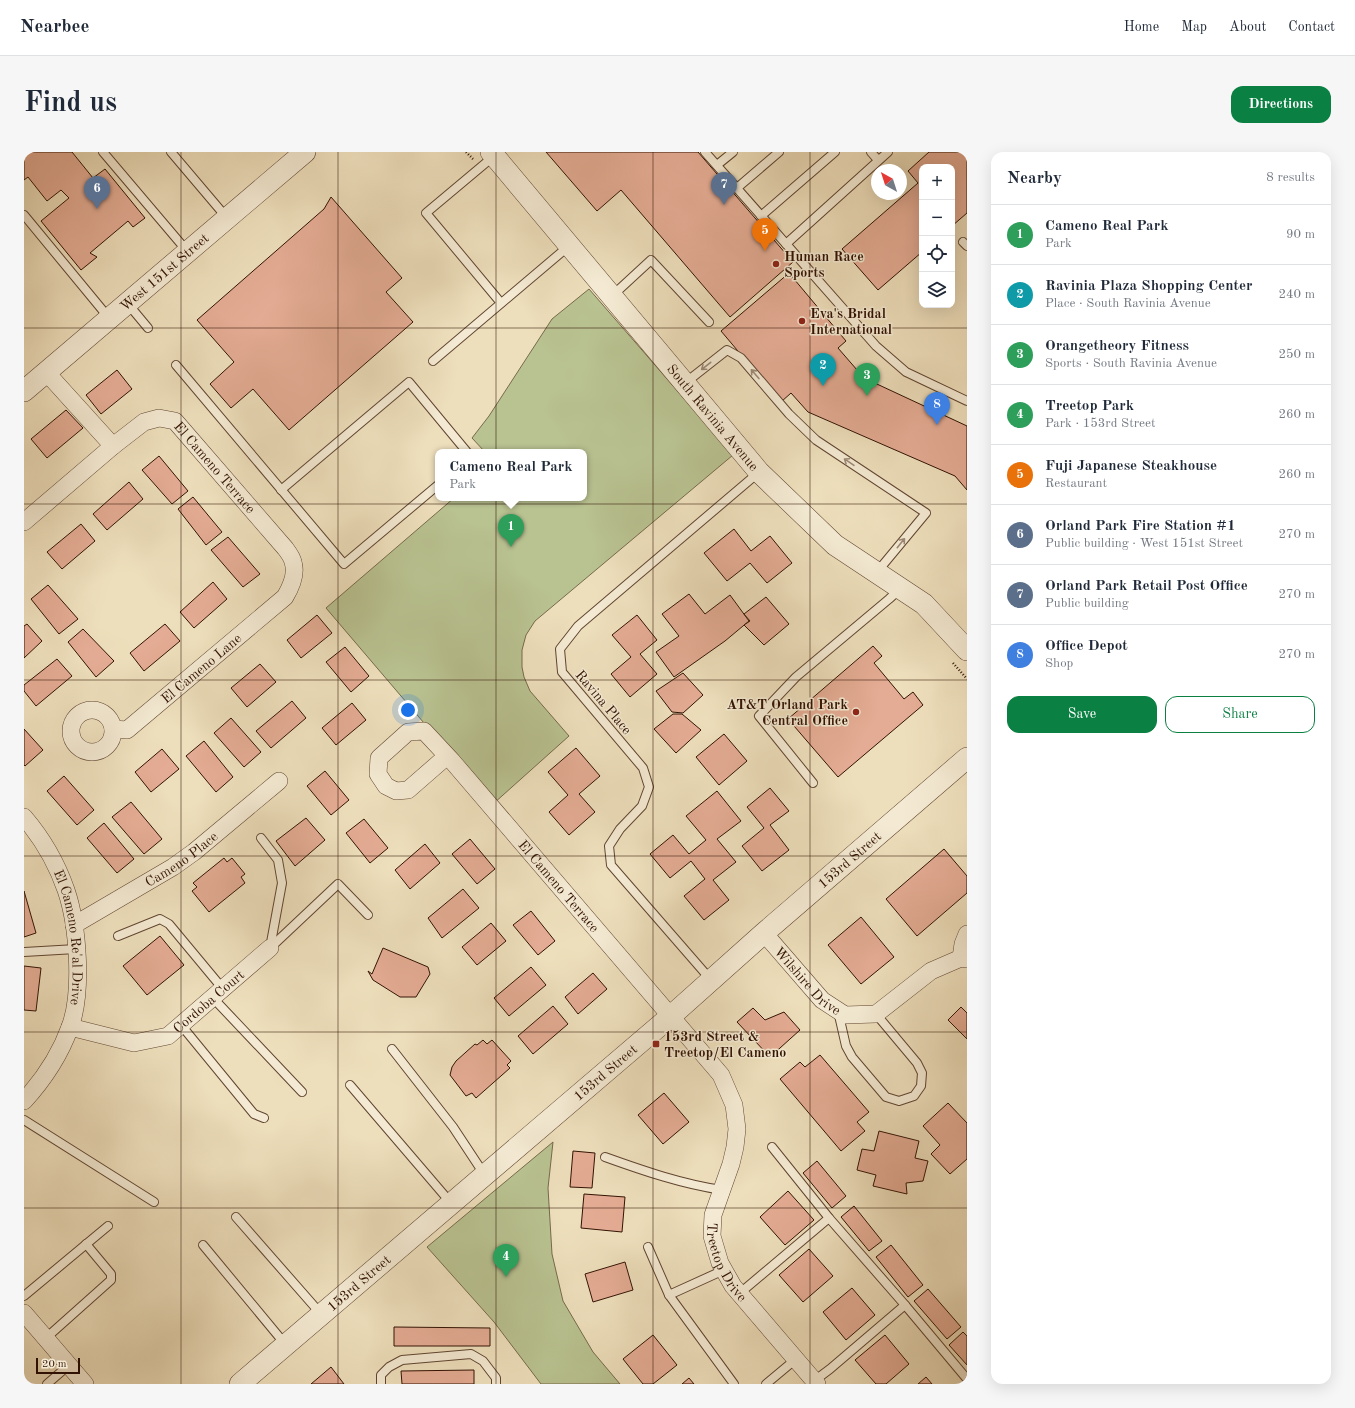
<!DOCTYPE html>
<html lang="en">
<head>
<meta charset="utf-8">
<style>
	:root { --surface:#fff; --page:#f6f6f7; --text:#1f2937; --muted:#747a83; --line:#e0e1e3; --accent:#0b8043 }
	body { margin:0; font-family:"Old Standard TT",serif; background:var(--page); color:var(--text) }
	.controls { position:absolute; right:12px; top:12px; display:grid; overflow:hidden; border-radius:8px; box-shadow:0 4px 16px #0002 }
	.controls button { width:36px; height:36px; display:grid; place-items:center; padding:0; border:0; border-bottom:1px solid var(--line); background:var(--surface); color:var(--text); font:20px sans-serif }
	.compass { position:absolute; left:847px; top:12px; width:36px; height:36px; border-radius:50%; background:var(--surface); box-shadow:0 4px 16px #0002; rotate:321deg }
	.scale { position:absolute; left:12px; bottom:10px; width:44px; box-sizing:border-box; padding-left:4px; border:2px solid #321203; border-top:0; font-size:11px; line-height:14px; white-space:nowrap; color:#321203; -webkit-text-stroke:3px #f4ead3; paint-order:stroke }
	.you { position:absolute; left:384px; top:558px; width:14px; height:14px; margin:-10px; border:3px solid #fff; border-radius:50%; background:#1a73e8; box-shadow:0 0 0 6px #1a73e833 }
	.badge { display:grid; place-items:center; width:26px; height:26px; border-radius:50%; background:var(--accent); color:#fff; font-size:13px; font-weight:700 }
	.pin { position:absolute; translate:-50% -33px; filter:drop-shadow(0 1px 2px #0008) }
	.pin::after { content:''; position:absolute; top:21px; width:14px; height:12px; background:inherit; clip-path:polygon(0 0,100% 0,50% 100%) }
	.popup { position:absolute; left:411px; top:297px; width:152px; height:52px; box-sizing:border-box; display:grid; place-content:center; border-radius:8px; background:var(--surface); filter:drop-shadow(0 1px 3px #0005); font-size:13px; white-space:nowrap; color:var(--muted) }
	.popup b { font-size:15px; color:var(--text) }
	.popup::after { content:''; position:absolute; left:50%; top:100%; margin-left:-8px; border:8px solid transparent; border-top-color:var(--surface) }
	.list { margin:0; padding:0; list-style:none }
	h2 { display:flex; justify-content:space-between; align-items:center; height:52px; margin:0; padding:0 16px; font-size:17px }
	h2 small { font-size:13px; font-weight:400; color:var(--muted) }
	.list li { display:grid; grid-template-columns:26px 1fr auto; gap:12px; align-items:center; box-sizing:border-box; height:60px; padding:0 16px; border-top:1px solid var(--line) }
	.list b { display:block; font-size:15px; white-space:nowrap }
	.list p { margin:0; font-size:13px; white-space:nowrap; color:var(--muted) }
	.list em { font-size:13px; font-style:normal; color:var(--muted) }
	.actions { display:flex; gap:8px; padding:12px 16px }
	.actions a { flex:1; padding:9px 0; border:1px solid var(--accent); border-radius:12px; text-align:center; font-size:14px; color:var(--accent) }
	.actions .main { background:var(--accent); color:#fff }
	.icon { flex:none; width:22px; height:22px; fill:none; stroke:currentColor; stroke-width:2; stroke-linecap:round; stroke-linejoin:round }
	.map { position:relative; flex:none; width:943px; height:1232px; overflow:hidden; border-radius:12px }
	header { display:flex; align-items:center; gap:24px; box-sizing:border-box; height:56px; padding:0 20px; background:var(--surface); border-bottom:1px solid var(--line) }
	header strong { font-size:19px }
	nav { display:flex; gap:22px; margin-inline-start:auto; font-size:14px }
	.intro { display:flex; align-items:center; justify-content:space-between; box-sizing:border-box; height:96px; padding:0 24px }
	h1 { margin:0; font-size:28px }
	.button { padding:10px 18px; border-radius:12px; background:var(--accent); color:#fff; font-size:14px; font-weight:700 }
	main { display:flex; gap:24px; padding:0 24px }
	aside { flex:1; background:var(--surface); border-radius:12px; box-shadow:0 4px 16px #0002 }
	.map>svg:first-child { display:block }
	.green { fill:#b9c291; stroke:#766a4a }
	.building { fill:#e4ac94; stroke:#321203 }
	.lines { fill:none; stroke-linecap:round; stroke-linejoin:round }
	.service-casing { stroke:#614531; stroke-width:10 }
	.minor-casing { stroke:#614531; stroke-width:18 }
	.tertiary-casing { stroke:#614531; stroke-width:22 }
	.path { stroke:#321203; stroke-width:2.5; stroke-dasharray:1 2; stroke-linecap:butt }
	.service { stroke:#f4ead3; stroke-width:8 }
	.minor { stroke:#f4ead3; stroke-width:17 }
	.tertiary { stroke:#f4ead3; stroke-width:21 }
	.oneway { stroke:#9d8975 }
	.grid { fill:none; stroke:#321203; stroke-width:1; stroke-opacity:0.55 }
	.poi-dot { fill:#8f2418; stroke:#f4ead3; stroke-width:1.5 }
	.labels { text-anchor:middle; stroke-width:3; stroke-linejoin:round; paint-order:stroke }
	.poi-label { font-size:14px; font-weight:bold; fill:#321203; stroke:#f4ead3; text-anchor:start }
	.street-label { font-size:14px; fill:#321203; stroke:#f4ead3 }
</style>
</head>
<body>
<header>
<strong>Nearbee</strong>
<nav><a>Home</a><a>Map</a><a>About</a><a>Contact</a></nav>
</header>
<div class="intro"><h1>Find us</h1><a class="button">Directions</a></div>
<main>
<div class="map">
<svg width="943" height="1232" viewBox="0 0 943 1232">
	<rect width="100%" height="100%" fill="#eedfbc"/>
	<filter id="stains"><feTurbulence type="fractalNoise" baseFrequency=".005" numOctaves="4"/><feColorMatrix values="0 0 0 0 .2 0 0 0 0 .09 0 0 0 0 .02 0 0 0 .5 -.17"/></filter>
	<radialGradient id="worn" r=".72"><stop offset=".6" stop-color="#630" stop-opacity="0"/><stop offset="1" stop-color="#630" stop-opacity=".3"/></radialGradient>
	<g class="green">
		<polygon points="565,137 709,303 511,469 502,483 498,498 498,515 500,525 506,539 545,584 469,652 302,456 430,346 560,346 560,300 461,300 448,286 465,264 528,167"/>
		<polygon points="529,990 524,1036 528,1102 539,1149 569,1200 596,1232 517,1232 470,1170 403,1095"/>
	</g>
	<g class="building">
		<polygon points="0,0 48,0 69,26 81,17 121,66 109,75 104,69 66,101 73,105 57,118 17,69 45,46 37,38 23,49 4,25 0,28"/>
		<polygon points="522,0 674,0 769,110 706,165 597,38 573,59"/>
		<polygon points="905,0 943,0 943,61 928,74 928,15 898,15 898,100 854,138 818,97 894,31 884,19"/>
		<polygon points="307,45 378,126 362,140 389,170 265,278 229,237 207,256 186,232 210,210 173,168 300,57"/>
		<polygon points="765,121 822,189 814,196 840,226 943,274 943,338 931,324 784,260 767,241 757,250 697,179"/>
		<polygon points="93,218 108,237 77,262 62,243"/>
		<polygon points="42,258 59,276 23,306 7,287"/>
		<polygon points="135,304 164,339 148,352 118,318"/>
		<polygon points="105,330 119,347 83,378 69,362"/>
		<polygon points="169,345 198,380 182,393 154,357"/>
		<polygon points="57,372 71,389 38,417 23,400"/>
		<polygon points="710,377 727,399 746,384 768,411 743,431 726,411 703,429 680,401"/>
		<polygon points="204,385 236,422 219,435 187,398"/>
		<polygon points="189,430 203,447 170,476 156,460"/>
		<polygon points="24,433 54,467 35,482 7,447"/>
		<polygon points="665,442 681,462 706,443 725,469 701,489 650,525 632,500 655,484 638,462"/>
		<polygon points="742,445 765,472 740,493 720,473 726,469 720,462"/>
		<polygon points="293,463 308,481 277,506 263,488"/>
		<polygon points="613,463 633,488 616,502 633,522 606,545 587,522 607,505 588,483"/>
		<polygon points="3,472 18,489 0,506 0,474"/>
		<polygon points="141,472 156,489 120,519 106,501"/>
		<polygon points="59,477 90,509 72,525 44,490"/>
		<polygon points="849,494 858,504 850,511 880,547 889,540 899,553 814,625 764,567"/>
		<polygon points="321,495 345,524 327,540 302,510"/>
		<polygon points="33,507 48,524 12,554 0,539 0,533"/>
		<polygon points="236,512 252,530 223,555 207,536"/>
		<polygon points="659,521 679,543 659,561 648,560 632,539"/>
		<polygon points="268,549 282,566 247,596 232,579"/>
		<polygon points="328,551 342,568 312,593 298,576"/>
		<polygon points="649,562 658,562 677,578 652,601 630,577"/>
		<polygon points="207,566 237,600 220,615 190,581"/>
		<polygon points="0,577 19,598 1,614 0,613"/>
		<polygon points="700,582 723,609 695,633 672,605"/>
		<polygon points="180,589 209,625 192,640 162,604"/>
		<polygon points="552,596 576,624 555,642 571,660 545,683 525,660 544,643 524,620"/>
		<polygon points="138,597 155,617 127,640 111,620"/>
		<polygon points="301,619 325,648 307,663 283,634"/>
		<polygon points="40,624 70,658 53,673 23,639"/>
		<polygon points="746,636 765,659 746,673 765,698 738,719 718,694 740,676 723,655"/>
		<polygon points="693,639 717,669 693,687 712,710 689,728 705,748 680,768 660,744 681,727 667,709 646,726 626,702 649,683 665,702 682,688 662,664"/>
		<polygon points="107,650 138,687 120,702 88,665"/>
		<polygon points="282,666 301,688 271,714 252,689"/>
		<polygon points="340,667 364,696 346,711 322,681"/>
		<polygon points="80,671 110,707 93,721 63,686"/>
		<polygon points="446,687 471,717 453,732 428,702"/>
		<polygon points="401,692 416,711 386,737 371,718"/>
		<polygon points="920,697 943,724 943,741 893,784 862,747"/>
		<polygon points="200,706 203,710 208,706 221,722 217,725 221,731 185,760 168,739 173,735 169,731"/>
		<polygon points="439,737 455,756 418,786 404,766"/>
		<polygon points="0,739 12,781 0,785"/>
		<polygon points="507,759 531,789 514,803 489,773"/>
		<polygon points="837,765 870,805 837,832 804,793"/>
		<polygon points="467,771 482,789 453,813 438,795"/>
		<polygon points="136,784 160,813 123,843 99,814"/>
		<polygon points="359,796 404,815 406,822 392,845 376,845 349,828 344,819 348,822"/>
		<polygon points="0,814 17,816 12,859 0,858"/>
		<polygon points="507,815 522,833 485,864 470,846"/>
		<polygon points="569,821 583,837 554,862 541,845"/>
		<polygon points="529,854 544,872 509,902 494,884"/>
		<polygon points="937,855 943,861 943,887 924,868"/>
		<polygon points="729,856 741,868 760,860 776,878 746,905 713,870"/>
		<polygon points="459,888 463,892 468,888 487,909 483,913 486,916 452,946 448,941 442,944 426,923 428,915 432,909 451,892 453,893"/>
		<polygon points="796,903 845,960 833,970 841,979 817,999 756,927 776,910 781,915"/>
		<polygon points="640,941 665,970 639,992 614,963"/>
		<polygon points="924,951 943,971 943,1007 926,1022 907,1002 916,993 899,974"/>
		<polygon points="855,979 895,989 891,1006 904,1009 899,1029 882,1031 883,1042 849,1034 852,1023 833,1018 838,997 850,999"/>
		<polygon points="549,999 571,1001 568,1036 546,1035"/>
		<polygon points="793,1009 822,1044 808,1056 779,1021"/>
		<polygon points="764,1039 790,1068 761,1093 736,1065"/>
		<polygon points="560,1042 601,1045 598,1080 557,1076"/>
		<polygon points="830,1054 858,1089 845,1099 817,1065"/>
		<polygon points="867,1093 899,1133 884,1145 852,1105"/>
		<polygon points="785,1097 809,1124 779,1150 755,1123"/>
		<polygon points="601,1110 609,1138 569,1150 561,1122"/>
		<polygon points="828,1136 851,1163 822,1188 799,1160"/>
		<polygon points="904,1137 937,1175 923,1187 890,1149"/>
		<polygon points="370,1175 466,1176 466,1194 370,1194"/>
		<polygon points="939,1180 943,1184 943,1213 925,1193"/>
		<polygon points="629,1183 653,1213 629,1232 619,1232 599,1207"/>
		<polygon points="861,1183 885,1212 862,1232 852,1232 831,1208"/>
		<polygon points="307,1215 320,1232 287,1232"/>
		<polygon points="450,1218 450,1232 378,1232 377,1219"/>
		<polygon points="902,1225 908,1232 894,1232"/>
		<polygon points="665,1226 670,1232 658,1232"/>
	</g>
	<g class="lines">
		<defs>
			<g id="service">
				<polyline points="79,0 163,99"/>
				<polyline points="147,0 203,66"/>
				<polyline points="681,0 852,194 882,220 943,249"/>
				<polyline points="847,0 854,8"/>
				<polyline points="470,4 402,61 477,151"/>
				<polyline points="693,13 709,0"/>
				<polyline points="713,36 755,0"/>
				<polyline points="0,63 85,166"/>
				<polyline points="737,64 811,0"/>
				<polyline points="939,90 943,94"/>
				<polyline points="762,92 864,0"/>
				<polyline points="588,144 627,108 685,170"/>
				<polyline points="104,152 124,176"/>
				<polyline points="409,209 546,93"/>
				<polyline points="152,213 320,412 414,333"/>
				<polyline points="661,231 703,198 717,206 765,262 792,288 902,361 853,420"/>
				<polyline points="257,338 385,230 443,300"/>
				<polyline points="789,631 735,564 772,525 865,447 876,437"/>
				<polyline points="237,686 254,708 258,731 246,796"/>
				<polyline points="94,784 136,767 145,772 199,837"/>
				<polyline points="246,796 314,732 344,763"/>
				<polyline points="0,800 52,797"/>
				<polyline points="687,828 587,713 585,694 596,677 618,654 625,635 619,616 538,520 536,497 554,474 734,321"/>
				<polyline points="189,846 278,940"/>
				<polyline points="814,859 822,894 828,905 862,945 875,949 890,944 897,934 898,921 893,911 852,862"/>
				<polyline points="157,873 230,962 240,966"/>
				<polyline points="368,897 429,975 460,1022"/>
				<polyline points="326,933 427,1051"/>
				<polyline points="0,968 130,1050"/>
				<polyline points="748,995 805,1066"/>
				<path d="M 581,1005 C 620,1019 658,1032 698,1038"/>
				<polyline points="212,1065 297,1162"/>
				<polyline points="179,1093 261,1192"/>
				<polyline points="624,1095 645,1143 710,1232"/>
				<polyline points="716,1141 805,1066 881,1153"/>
				<polyline points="645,1143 700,1118"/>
				<polyline points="0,1144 84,1074"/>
				<polyline points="22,1186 87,1128 87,1122 62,1092"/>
				<polyline points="790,1229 806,1217 881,1153 943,1227"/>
				<polyline points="23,1232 45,1213"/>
				<polyline points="357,1232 357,1223 365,1215 378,1208 447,1202 459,1209 472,1226 472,1232"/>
				<polyline points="742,1232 772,1207"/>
			</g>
			<g id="minor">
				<path id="s1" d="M 22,220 L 89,294 L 120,270 L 135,266 L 151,269 L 261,396 C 264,400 268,405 269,410 C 273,422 267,435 261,445 L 103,578 L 89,577"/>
				<polyline points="0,370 89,294"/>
				<circle cx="68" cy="579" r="21"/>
				<path id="s2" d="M 423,604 L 384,638 L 372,639 L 362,634 L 354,622 L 355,606 L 384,580 L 400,579 L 428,609 L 697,923 L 710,953 L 713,977 L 711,995 L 707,1012 L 689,1063 L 688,1084 L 696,1111 L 709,1134 L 793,1232"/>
				<path id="s3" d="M 0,665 C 18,686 33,712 42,738 C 54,773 59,840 46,875 C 36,903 20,927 0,949"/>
				<path id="s4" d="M 50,773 L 149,715 L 170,700 L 255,629"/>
				<path id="s5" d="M 740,781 L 798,848 L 821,863 L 852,862 L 907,819 L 937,806 L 943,807"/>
				<polyline points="937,806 939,792 943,782"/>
				<path id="s6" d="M 46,875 L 110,891 L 144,884 L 246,796"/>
				<polyline points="0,1161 61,1232"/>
			</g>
			<g id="tertiary">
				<path id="s7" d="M 467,0 L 735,320 L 811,393 L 900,452 L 943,498"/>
				<path id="s8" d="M 0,239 L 281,0"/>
				<path id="s9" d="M 216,1232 L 647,864 L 740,781 L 943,606"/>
			</g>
		</defs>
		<use href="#service" class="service-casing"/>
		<use href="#minor" class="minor-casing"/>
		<use href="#tertiary" class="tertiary-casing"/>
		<g class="path">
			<polyline points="442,0 449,7"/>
			<polyline points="929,511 943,527"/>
		</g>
		<use href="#service" class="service"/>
		<use href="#minor" class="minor"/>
		<use href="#tertiary" class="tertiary"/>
	</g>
	<defs><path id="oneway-shaft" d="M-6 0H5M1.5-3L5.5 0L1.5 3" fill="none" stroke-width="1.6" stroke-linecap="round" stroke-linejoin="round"/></defs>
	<g class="oneway">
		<use href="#oneway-shaft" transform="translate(682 214) rotate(142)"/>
		<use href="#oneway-shaft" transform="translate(731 222) rotate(-131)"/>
		<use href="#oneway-shaft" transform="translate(825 310) rotate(-146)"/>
		<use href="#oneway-shaft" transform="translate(877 391) rotate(-51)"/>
	</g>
	<path class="grid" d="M 157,0 L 157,1232M 314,0 L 314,1232M 472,0 L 472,1232M 629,0 L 629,1232M 786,0 L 786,1232M 0,176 L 943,176M 0,352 L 943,352M 0,528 L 943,528M 0,704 L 943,704M 0,880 L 943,880M 0,1056 L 943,1056"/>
	<g class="poi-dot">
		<circle cx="752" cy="112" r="4"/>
		<circle cx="778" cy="169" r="4"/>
		<circle cx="832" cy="560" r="4"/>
		<rect x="628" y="888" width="8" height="8" rx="2"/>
	</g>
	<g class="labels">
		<g class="poi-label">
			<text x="760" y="109">Human Race<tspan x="760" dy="16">Sports</tspan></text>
			<text x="786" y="166">Eva's Bridal<tspan x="786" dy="16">International</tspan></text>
			<text x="824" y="557" text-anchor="end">AT&amp;T Orland Park<tspan x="824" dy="16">Central Office</tspan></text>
			<text x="640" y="889">153rd Street &amp;<tspan x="640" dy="16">Treetop/El Cameno</tspan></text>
		</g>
		<g class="street-label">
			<text dy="5" stroke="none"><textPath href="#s8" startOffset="184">West 151st Street</textPath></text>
			<text dy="5" stroke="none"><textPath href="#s7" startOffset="346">South Ravinia Avenue</textPath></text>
			<text dy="5" stroke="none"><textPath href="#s1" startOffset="232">El Cameno Terrace</textPath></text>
			<text transform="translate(177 516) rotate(-40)" y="5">El Cameno Lane</text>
			<text transform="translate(580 550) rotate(50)" y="5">Ravina Place</text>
			<text dy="5" stroke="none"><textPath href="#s4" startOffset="126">Cameno Place</textPath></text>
			<text dy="5" stroke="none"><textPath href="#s9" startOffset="804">153rd Street</textPath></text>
			<text dy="5" stroke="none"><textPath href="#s2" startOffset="366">El Cameno Terrace</textPath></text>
			<text dy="5" stroke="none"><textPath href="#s3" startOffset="132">El Cameno Re'al Drive</textPath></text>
			<text dy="5" stroke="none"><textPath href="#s5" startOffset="65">Wilshire Drive</textPath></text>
			<text dy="5" stroke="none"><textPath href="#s6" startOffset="154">Cordoba Court</textPath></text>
			<text dy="5" stroke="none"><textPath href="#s9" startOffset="480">153rd Street</textPath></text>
			<text dy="5" stroke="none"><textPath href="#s2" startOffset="812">Treetop Drive</textPath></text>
			<text dy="5" stroke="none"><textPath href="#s9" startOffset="156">153rd Street</textPath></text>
		</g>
	</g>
	<rect width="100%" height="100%" filter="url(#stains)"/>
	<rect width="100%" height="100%" fill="url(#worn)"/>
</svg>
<div class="controls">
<button>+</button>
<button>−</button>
<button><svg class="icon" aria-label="locate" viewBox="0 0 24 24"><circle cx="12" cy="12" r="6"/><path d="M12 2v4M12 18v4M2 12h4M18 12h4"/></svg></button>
<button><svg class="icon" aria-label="layers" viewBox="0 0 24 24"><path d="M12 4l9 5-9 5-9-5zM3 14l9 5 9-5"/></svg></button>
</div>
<svg class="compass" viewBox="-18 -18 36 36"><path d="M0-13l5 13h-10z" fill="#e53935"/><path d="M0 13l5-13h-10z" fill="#747a83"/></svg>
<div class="scale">20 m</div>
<div class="you"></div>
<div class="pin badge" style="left:487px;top:395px;background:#2e9e5b">1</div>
<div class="popup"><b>Cameno Real Park</b>Park</div>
<div class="pin badge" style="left:799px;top:234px;background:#0f9aa8">2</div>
<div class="pin badge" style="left:843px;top:244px;background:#2e9e5b">3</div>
<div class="pin badge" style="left:482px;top:1125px;background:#2e9e5b">4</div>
<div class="pin badge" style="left:741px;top:99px;background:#e8710a">5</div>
<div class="pin badge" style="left:73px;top:57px;background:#5c6f8a">6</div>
<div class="pin badge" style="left:700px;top:53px;background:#5c6f8a">7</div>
<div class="pin badge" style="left:913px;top:273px;background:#3f7fe0">8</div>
</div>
<aside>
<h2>Nearby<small>8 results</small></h2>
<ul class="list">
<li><span class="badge" style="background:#2e9e5b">1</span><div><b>Cameno Real Park</b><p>Park</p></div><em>90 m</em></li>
<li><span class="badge" style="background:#0f9aa8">2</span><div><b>Ravinia Plaza Shopping Center</b><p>Place · South Ravinia Avenue</p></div><em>240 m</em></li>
<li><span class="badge" style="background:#2e9e5b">3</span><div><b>Orangetheory Fitness</b><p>Sports · South Ravinia Avenue</p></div><em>250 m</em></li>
<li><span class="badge" style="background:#2e9e5b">4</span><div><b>Treetop Park</b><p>Park · 153rd Street</p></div><em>260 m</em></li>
<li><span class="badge" style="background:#e8710a">5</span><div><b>Fuji Japanese Steakhouse</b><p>Restaurant</p></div><em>260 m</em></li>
<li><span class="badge" style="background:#5c6f8a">6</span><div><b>Orland Park Fire Station #1</b><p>Public building · West 151st Street</p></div><em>270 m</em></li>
<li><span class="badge" style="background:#5c6f8a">7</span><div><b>Orland Park Retail Post Office</b><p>Public building</p></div><em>270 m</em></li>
<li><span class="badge" style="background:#3f7fe0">8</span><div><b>Office Depot</b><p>Shop</p></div><em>270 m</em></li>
</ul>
<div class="actions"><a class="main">Save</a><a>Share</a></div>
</aside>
</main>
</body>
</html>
